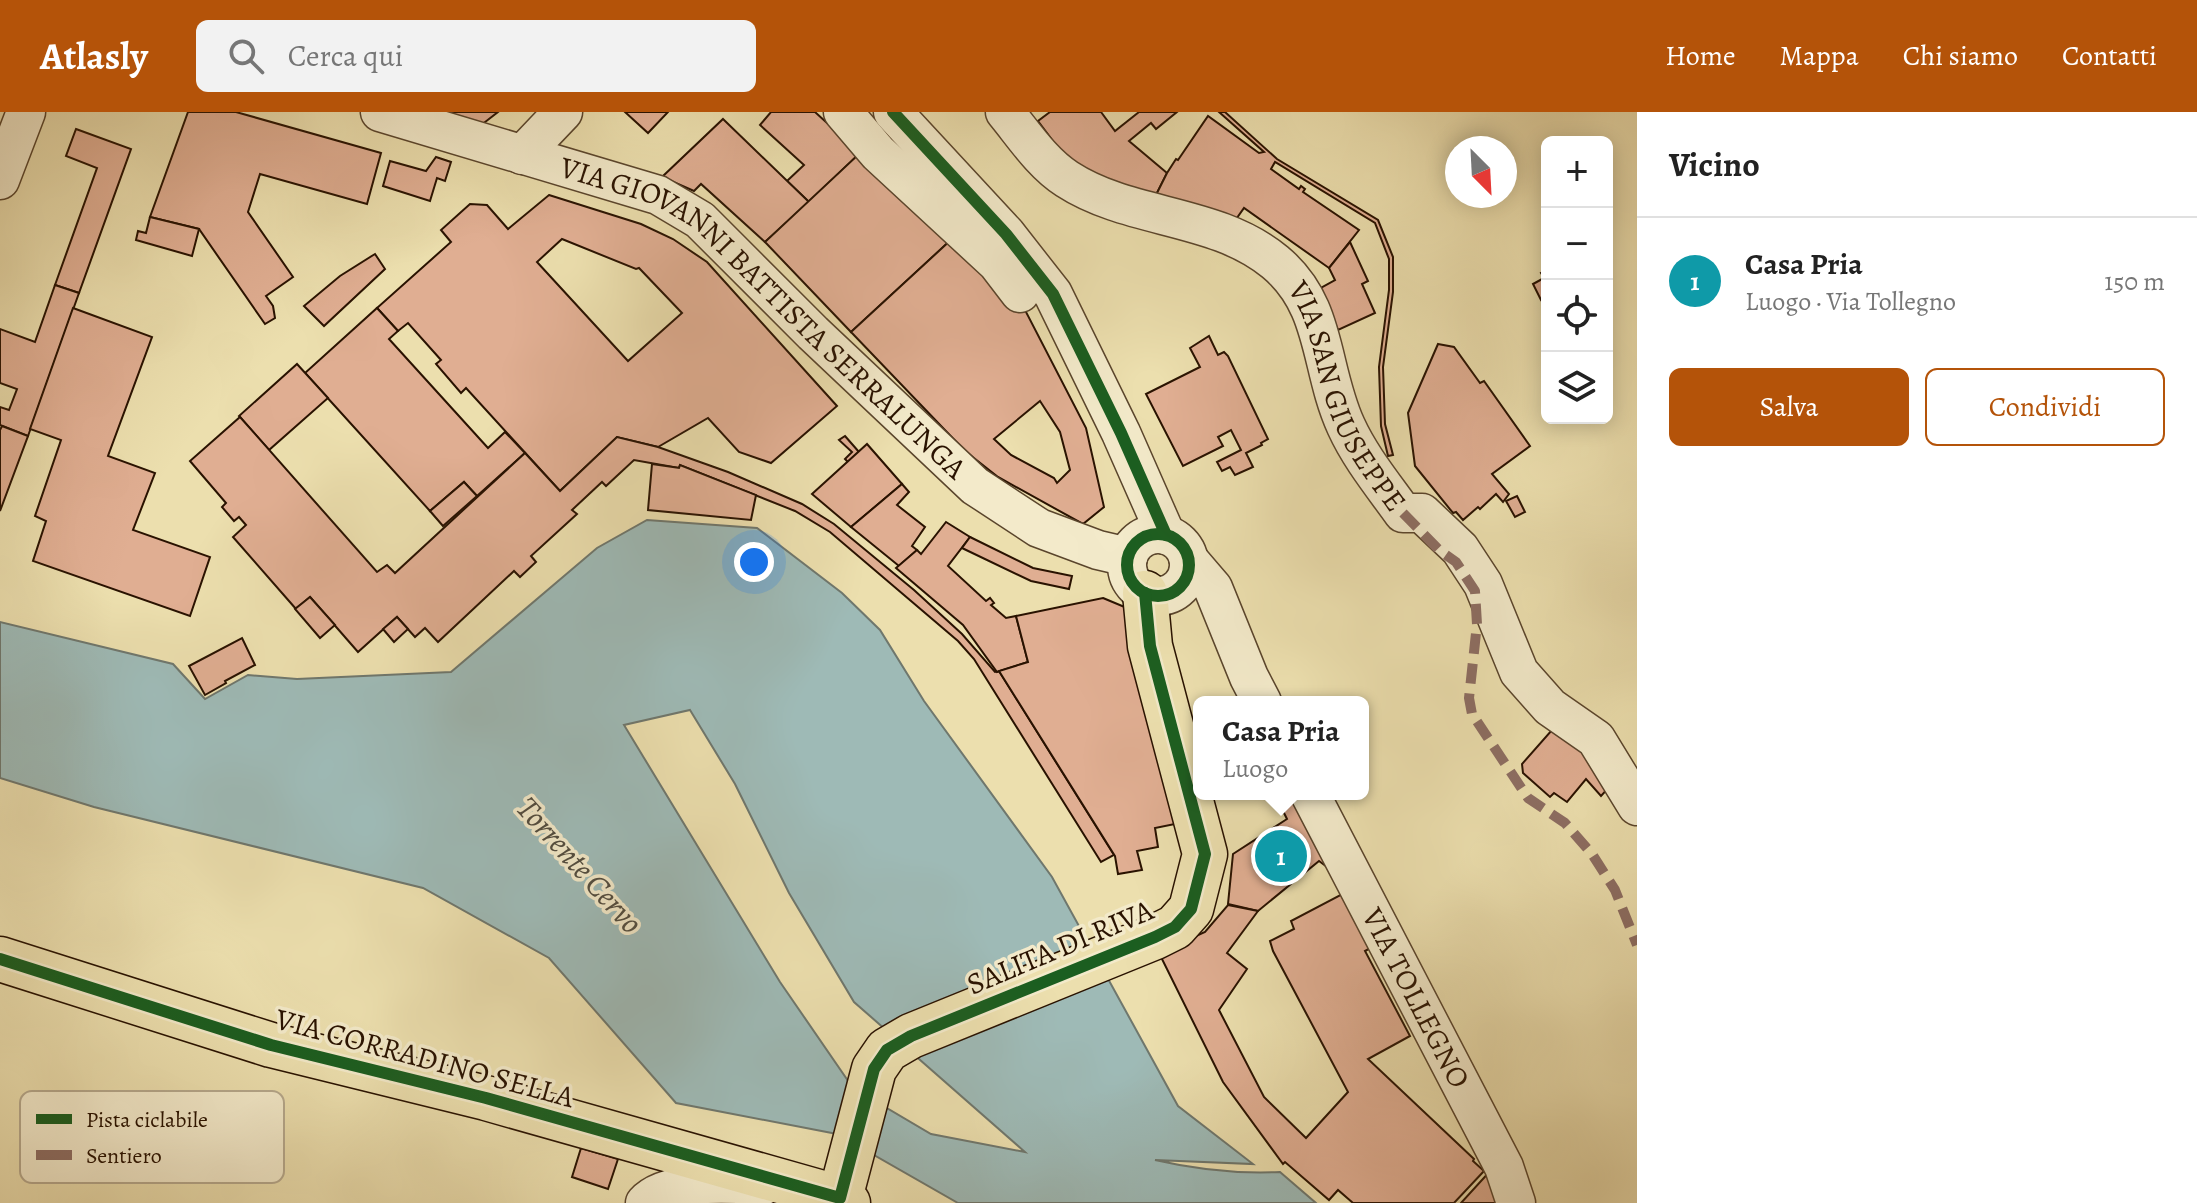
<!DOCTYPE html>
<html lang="it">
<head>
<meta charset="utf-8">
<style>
	:root { --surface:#fff; --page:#f2f2f2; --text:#222; --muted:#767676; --line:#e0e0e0; --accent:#b45309 }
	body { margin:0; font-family:Alegreya,serif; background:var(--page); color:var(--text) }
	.controls { position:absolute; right:24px; top:24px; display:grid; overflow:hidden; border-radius:12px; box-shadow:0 4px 20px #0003 }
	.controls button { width:72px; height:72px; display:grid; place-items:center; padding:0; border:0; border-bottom:2px solid var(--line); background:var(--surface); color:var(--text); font:40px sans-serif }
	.compass { position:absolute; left:1445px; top:24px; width:72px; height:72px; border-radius:50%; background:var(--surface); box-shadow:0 4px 20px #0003; rotate:156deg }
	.you { position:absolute; left:754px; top:450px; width:28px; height:28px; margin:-20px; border:6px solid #fff; border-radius:50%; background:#1a73e8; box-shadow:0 0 0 12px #1a73e833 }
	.badge { display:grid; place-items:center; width:52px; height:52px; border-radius:50%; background:var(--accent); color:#fff; font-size:26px; font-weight:700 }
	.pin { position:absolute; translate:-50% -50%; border:4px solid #fff; box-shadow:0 2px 8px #0006 }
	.popup { position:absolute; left:1193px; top:584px; width:176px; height:104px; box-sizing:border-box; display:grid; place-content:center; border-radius:12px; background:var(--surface); filter:drop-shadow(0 2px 6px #0005); font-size:26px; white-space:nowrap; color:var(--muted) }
	.popup b { font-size:30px; color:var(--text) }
	.popup::after { content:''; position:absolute; left:50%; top:100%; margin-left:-16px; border:16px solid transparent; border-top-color:var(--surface) }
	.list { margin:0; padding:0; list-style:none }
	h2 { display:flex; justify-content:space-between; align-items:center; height:104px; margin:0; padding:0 32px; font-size:34px }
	h2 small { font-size:26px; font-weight:400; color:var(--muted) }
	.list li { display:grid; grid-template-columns:52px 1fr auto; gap:24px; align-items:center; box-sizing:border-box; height:128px; padding:0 32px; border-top:2px solid var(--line) }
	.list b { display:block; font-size:30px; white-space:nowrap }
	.list p { margin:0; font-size:26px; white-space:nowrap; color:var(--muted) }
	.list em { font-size:26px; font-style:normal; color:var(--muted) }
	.actions { display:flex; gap:16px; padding:24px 32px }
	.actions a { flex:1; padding:18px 0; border:2px solid var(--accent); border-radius:12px; text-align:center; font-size:28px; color:var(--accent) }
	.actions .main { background:var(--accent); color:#fff }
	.icon { flex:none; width:44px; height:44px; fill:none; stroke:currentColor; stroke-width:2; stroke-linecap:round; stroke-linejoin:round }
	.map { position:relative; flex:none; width:1637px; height:1091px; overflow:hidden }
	header { display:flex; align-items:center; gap:48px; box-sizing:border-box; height:112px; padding:0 40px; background:var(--accent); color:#fff }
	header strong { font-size:38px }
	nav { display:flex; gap:44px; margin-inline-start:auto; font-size:28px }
	.search { width:560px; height:72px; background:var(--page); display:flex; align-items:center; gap:20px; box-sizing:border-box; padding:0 28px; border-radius:12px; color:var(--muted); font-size:30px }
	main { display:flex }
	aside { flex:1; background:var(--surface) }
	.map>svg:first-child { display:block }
	.water { fill:#9ebab6; stroke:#6f776d; stroke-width:2; fill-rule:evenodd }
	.building { fill:#e0ae92; stroke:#291200; stroke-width:2; fill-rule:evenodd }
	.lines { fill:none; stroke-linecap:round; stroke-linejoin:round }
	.minor-casing { stroke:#5a452c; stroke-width:41 }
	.major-casing { stroke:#291200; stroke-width:47 }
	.minor { stroke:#f3eaca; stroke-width:38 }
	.major { stroke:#ecdfae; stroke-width:44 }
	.quiet { stroke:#8d6e63; stroke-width:10; stroke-dasharray:20 10; stroke-linecap:butt }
	.cycleway-casing { stroke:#f3eaca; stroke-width:17 }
	.cycleway { stroke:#1b5e20; stroke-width:12 }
	.labels { text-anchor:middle; stroke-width:7; stroke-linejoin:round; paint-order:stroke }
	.street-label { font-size:30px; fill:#291200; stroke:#f3eaca }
	.water-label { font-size:32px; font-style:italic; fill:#524d40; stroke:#f3eaca }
	.key { fill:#f3eaca; stroke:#b6a98d; stroke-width:2 }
	.key-label { font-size:22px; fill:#291200 }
</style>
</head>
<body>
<header>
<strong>Atlasly</strong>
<div class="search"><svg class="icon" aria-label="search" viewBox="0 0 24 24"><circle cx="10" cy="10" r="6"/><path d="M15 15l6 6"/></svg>Cerca qui</div>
<nav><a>Home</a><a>Mappa</a><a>Chi siamo</a><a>Contatti</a></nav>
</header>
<main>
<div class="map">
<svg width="1637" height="1091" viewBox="0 0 1637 1091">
	<rect width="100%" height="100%" fill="#ecdfae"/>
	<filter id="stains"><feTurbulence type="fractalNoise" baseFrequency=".0025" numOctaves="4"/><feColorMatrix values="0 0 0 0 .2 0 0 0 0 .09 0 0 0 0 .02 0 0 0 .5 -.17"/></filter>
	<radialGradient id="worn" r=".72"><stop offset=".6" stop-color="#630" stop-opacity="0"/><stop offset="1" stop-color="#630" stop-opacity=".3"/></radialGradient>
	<path class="water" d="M 647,408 L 757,416 L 842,481 L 880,518 L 924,589 L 1052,765 L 1178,994 L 1253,1052 L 1155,1048 C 1198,1058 1237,1062 1280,1060 L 1316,1091 L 958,1091 L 837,1022 L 676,991 L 549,846 L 423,776 L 94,695 L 0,666 L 0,510 L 173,552 L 205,587 L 248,563 L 297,567 L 451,560 L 597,436 ZM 690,598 L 735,672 L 789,781 L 854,890 L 1025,1040 L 931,1022 L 853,976 L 780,870 L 624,613 Z"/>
	<g class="building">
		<polygon points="188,0 236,0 381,41 367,92 260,62 248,100 293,165 266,184 273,194 275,206 265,212 199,117 150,105"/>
		<polygon points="433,0 498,0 480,14"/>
		<polygon points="625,0 668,0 648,21"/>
		<polygon points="771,0 815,0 860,41 809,90 787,69 804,53 760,13"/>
		<polygon points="1050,0 1101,0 1115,19 1139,0 1177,0 1156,17 1151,11 1129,29 1167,61 1153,89 1074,57 1038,9"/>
		<polygon points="1219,0 1225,0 1277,47 1378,108 1393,145 1393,180 1383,255 1385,312 1393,343 1388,344 1381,314 1379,255 1389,178 1389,147 1375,111 1275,50 1271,57 1299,77 1301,74 1305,77 1303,80 1359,118 1329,156 1244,96 1227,120 1153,89 1167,61 1176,47 1178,48 1208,4 1259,41 1264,40"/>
		<polygon points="723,7 809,90 765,130 701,72 694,79 662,65"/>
		<polygon points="76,17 131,37 79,181 55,173 97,56 66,44"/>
		<polygon points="860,41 953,126 851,220 765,130"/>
		<polygon points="436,45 451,50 445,69 437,66 430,89 383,74 390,49 426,59"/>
		<path d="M 549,83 L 641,112 L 673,127 L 707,150 L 837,294 L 771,351 L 739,340 L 708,306 L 658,335 L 617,325 L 560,379 L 466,276 L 461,281 L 436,252 L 441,248 L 408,211 L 398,219 L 377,196 L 451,130 L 441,118 L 470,92 L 487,93 L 508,117 ZM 562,127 L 636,157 L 639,156 L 682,201 L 628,249 L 537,150 Z"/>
		<polygon points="150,105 199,117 192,144 136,128 138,119 146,121"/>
		<path d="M 953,126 L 1024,196 L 1086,316 L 1104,395 L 1083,412 L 998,365 L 965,339 L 851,220 ZM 1040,289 L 1060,320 L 1070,358 L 1057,371 L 1054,366 L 1011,343 L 994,327 Z"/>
		<polygon points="1350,130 1368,169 1362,172 1375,201 1338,218 1319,177 1335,168 1329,156"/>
		<polygon points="375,142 385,157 324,214 304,194 340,164"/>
		<polygon points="1547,158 1547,184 1541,188 1533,172 1544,166 1541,161"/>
		<polygon points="55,173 79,181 28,324 0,313 0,295 9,298 17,277 0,271 0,217 35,230"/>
		<polygon points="73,196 152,225 108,344 155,361 133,418 210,445 190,504 33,449 46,409 35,404 61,328 30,317"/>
		<polygon points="377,196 398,219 389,227 488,336 505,320 525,341 477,384 464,370 430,399 305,261"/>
		<polygon points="1209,224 1218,243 1224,240 1228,244 1268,327 1261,331 1262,333 1246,341 1253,355 1235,363 1230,355 1222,359 1217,350 1241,338 1231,318 1218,325 1223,334 1183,354 1146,282 1200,255 1190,236"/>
		<polygon points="1438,232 1454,235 1480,271 1484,269 1530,334 1492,362 1509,382 1503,390 1496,382 1480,397 1478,395 1463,408 1456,400 1453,401 1415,354 1408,301"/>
		<polygon points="297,252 328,286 269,338 239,304"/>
		<polygon points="240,305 377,460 387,453 395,461 525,341 560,379 617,325 658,335 728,360 802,392 834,412 914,478 962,522 995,560 999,559 1114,743 1101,750 974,547 958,529 830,420 795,399 680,353 679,356 634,348 606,374 602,370 572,398 577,402 531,444 536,450 520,465 514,459 438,530 425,516 415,525 397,505 358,540 310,485 296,497 233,425 246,413 239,405 234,409 222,395 226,391 190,349"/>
		<polygon points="2,314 28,324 0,399 0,318"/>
		<polygon points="845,324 859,340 848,350 845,347 852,340 839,328"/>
		<polygon points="867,332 902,372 851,415 812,382"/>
		<polygon points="652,352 679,356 680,353 756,383 751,408 648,398"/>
		<polygon points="464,370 477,384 443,414 430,399"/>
		<polygon points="902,372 909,380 897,393 925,415 912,434 917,438 899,454 851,415"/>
		<polygon points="1517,384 1525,400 1515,405 1506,389"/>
		<polygon points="946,410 970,425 948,454 986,489 990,486 994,491 991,493 1006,506 1016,504 1028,550 997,560 963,513 896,456 917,438 921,442"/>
		<polygon points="970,425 1033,456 1072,464 1069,477 1031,469 962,436"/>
		<polygon points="310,485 335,513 320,526 295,497"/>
		<polygon points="1103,486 1127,496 1175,712 1155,716 1158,735 1137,739 1142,758 1118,762 1115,744 999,559 1028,550 1016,504"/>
		<polygon points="397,505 408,517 394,530 383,517"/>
		<polygon points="242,526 255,553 225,569 226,571 205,583 189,554"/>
		<polygon points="1559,610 1612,672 1601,684 1586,667 1567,690 1554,681 1550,685 1523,661 1522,652"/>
		<polygon points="1300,684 1327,755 1319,749 1258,799 1228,792 1233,742 1287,707 1282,697"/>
		<polygon points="1348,779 1376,833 1365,839 1410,924 1368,947 1474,1047 1473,1049 1484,1059 1454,1091 1353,1091 1338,1078 1329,1088 1285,1050 1283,1052 1223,970 1159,841 1205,820 1228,793 1258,799 1227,841 1247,857 1219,898 1264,985 1306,1026 1348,980 1273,839 1270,829 1294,817 1291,809"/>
		<polygon points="581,1036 618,1047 608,1077 572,1065"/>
		<polygon points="1492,1057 1504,1091 1461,1091"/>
	</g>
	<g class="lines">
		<defs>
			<g id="minor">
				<path id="s1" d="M 380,0 L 658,83 L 700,108 L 813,221 L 975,374 L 1039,416 L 1098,438 L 1128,445"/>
				<polyline points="843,0 878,41 997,151 1020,181"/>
				<polyline points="893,0 1006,122 1053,182 1121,321 1166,423"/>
				<path id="s2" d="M 1005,0 C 1024,23 1042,51 1067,67 C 1130,108 1216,101 1275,150 C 1328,194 1319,255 1346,314 C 1360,345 1383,373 1403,401 L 1422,401 L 1460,437 L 1483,472 L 1519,560 L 1550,595 L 1596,627 L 1637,694"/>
				<polyline points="522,43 563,0"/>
				<polyline points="0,68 26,0"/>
				<circle cx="1158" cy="453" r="31"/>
				<polyline points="1189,448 1213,476 1249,565 1262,590"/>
				<path id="s3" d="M 1310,682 L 1504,1055 L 1516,1091"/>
				<path d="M 645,1091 C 667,1066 733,1072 765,1073"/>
			</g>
			<g id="major">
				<polyline points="0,847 271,933 486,986 840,1086 848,1091"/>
				<polyline points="840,1086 874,957 887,938 911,924 1155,825 1175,815 1191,797 1205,742 1150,534 1145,481"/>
			</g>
		</defs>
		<use href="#minor" class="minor-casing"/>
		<use href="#major" class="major-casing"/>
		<use href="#minor" class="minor"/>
		<use href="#major" class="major"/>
		<polyline class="quiet" points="1403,401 1439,438 1456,450 1475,479 1477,512 1469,586 1472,602 1528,686 1565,711 1592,742 1615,778 1637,833"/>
		<defs>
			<g id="cycleway">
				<polyline points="893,0 1006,122 1053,182 1121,321 1166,423"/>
				<circle cx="1158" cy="453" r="31"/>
				<polyline points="0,847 271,933 486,986 840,1086 874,957 887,938 911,924 1155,825 1175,815 1191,797 1205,742 1150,534 1145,481"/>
			</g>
		</defs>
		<use href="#cycleway" class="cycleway-casing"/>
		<use href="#cycleway" class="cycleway"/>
	</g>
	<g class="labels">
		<g class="street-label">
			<text dy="10" stroke="none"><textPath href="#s1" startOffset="446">VIA GIOVANNI BATTISTA SERRALUNGA</textPath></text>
			<text dy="10" stroke="none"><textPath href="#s2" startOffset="472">VIA SAN GIUSEPPE</textPath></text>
			<text transform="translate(1060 835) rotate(-23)" y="10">SALITA DI RIVA</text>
			<text dy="10" stroke="none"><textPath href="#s3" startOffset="230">VIA TOLLEGNO</textPath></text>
			<text transform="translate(425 946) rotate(15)" y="10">VIA CORRADINO SELLA</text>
		</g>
		<g class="water-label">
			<text transform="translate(580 753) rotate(48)" y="11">Torrente Cervo</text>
		</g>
	</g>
	<rect x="20" y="979" width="264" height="92" rx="12" class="key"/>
	<rect x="36" y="1002" width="36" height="10" fill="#1b5e20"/>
	<rect x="36" y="1038" width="36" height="10" fill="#8d6e63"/>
	<g class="key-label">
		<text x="86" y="1015">Pista ciclabile</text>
		<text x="86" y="1051">Sentiero</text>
	</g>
	<rect width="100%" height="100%" filter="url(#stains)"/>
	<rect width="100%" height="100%" fill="url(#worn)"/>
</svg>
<div class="controls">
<button>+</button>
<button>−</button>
<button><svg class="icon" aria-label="locate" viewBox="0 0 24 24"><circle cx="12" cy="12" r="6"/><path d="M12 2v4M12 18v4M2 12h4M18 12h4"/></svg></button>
<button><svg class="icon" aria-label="layers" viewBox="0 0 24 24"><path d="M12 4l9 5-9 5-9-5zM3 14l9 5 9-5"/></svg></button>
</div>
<svg class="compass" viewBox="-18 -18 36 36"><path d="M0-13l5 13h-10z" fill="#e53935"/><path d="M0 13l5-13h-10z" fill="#767676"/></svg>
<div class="you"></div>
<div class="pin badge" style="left:1281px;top:744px;background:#0f9aa8">1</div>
<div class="popup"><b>Casa Pria</b>Luogo</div>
</div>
<aside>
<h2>Vicino<small></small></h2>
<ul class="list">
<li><span class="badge" style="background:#0f9aa8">1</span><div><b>Casa Pria</b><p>Luogo · Via Tollegno</p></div><em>150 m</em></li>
</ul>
<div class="actions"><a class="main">Salva</a><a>Condividi</a></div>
</aside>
</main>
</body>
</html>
